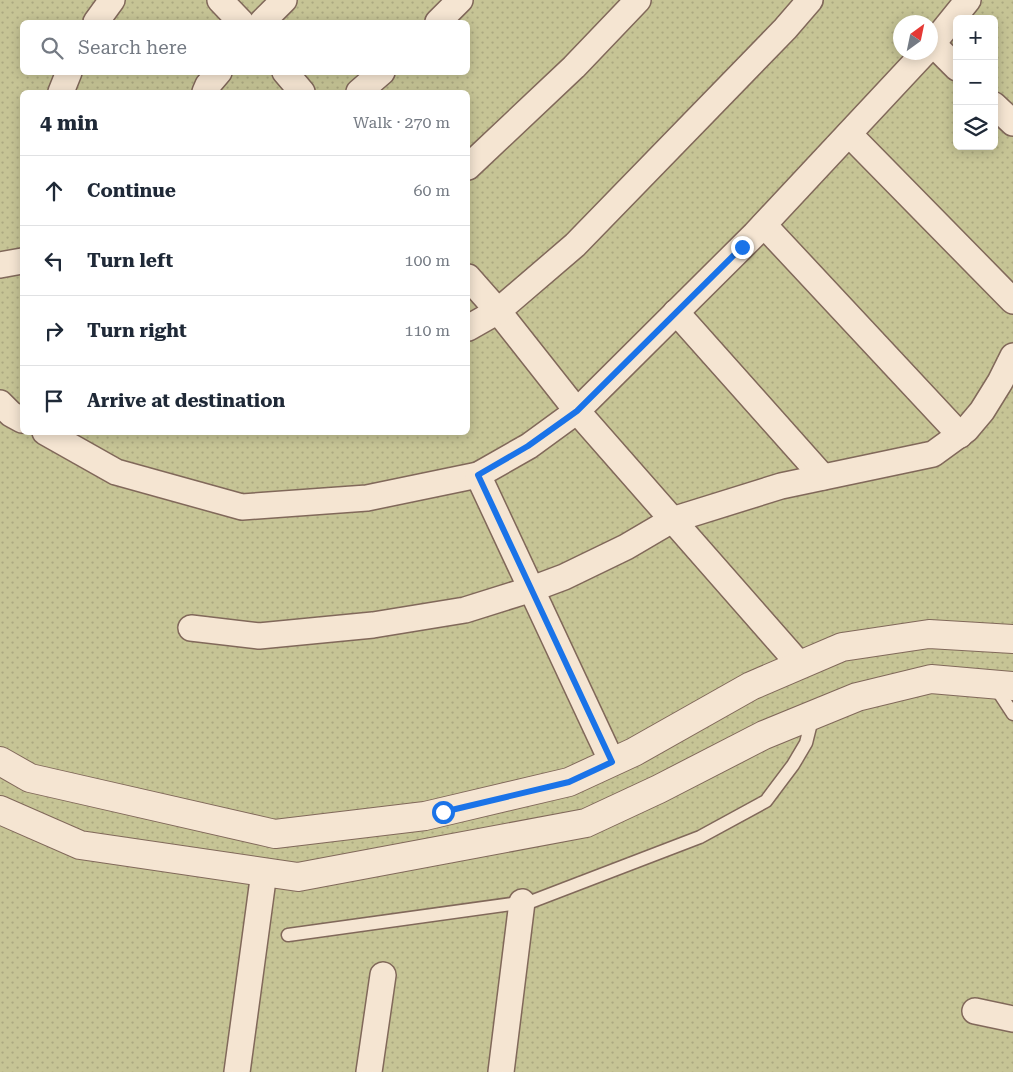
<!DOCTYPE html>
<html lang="en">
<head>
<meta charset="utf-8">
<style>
	:root { --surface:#fff; --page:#f2f2f3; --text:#1f2937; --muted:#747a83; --line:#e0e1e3 }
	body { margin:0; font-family:"Roboto Serif",serif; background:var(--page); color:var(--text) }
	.controls { position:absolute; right:15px; top:15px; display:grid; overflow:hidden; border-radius:8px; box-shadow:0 2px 12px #0003 }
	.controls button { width:45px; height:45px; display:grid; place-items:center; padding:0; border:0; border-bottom:1px solid var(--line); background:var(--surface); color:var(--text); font:25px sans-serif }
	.compass { position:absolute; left:893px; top:15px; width:45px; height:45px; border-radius:50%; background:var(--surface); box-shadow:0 2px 12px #0003; rotate:33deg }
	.stop { position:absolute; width:15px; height:15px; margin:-11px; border:4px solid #1a73e8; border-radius:50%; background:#fff }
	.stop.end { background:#1a73e8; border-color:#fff; box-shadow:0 1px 5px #0008 }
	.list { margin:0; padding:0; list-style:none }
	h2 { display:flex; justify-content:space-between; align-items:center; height:65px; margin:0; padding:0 20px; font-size:21px }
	h2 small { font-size:16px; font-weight:400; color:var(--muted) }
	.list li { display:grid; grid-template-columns:32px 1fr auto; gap:15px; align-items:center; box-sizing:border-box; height:70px; padding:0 20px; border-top:1px solid var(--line) }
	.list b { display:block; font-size:19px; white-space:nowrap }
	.list em { font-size:16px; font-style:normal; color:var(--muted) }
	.icon { flex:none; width:28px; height:28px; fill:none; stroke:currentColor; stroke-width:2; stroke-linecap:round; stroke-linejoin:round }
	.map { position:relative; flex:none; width:1013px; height:1072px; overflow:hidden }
	.search { position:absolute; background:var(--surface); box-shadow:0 2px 12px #0003; left:20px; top:20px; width:450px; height:55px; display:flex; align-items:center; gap:12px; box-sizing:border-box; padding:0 18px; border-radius:8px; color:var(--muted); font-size:19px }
	.panel { position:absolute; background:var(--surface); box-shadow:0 2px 12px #0003; left:20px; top:90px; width:450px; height:345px; border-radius:8px }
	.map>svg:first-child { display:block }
	.grass { fill:url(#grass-dots); fill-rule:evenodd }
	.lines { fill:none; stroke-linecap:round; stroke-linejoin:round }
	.service-casing { stroke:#81685a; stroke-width:15 }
	.minor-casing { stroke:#81685a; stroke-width:28 }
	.tertiary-casing { stroke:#81685a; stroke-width:30 }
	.service { stroke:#f5e5d2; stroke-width:12 }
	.minor { stroke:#f5e5d2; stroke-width:25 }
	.tertiary { stroke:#f5e5d2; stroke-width:28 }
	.route { stroke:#1a73e8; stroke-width:6 }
</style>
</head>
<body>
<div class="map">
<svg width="1013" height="1072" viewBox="0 0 1013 1072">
	<defs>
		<pattern id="grass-dots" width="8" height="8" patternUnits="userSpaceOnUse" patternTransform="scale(1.25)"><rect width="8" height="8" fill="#c6c495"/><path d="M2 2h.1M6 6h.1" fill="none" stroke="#aba880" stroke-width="1.8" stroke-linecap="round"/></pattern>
	</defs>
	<rect width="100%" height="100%" fill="#e9d7c0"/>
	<path class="grass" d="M 0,0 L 1013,0 L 1013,1072 L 0,1072 ZM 957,19 L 994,19 L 994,146 L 957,146 ZM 22,22 L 468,22 L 468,72 L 22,72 ZM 900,22 L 930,22 L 930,52 L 900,52 ZM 22,92 L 468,92 L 468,432 L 22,432 Z"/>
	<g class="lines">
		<defs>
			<g id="service">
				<polyline points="994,685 1013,714"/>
				<polyline points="288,935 533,901 700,837 766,801 793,765 806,743 813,715"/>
			</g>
			<g id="minor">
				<polyline points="220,0 241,22"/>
				<polyline points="96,22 112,0"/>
				<polyline points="262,22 284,0"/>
				<polyline points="438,22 460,0"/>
				<polyline points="933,44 957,68"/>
				<polyline points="930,47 968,0"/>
				<polyline points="285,72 302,92"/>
				<polyline points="61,92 69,72"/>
				<polyline points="205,92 208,85 219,72"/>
				<polyline points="359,92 382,72"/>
				<polyline points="994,105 1013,123"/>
				<polyline points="849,134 1013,301"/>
				<polyline points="468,167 574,67 638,0"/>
				<polyline points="764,225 960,435"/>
				<polyline points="0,265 22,261"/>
				<polyline points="468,277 498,311 577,411 800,665"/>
				<polyline points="676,312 823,477"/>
				<polyline points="468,328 498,311 575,245 785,29 810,0"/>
				<polyline points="0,403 11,414 22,420"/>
				<polyline points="45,432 116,472 242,507 367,498 478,475 529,446 577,411 755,234 925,52"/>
				<polyline points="478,475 612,762"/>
				<polyline points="191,628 259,636 373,625 465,610 532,589 564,577 626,547 672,520 781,486 933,454 966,430 982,411 1000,382 1013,356"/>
				<polyline points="975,1011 1013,1019"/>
				<polyline points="237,1072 264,872"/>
				<polyline points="369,1072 383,975"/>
				<polyline points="501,1072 522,902"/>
			</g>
			<g id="tertiary">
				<polyline points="0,761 30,778 275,834 425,816 569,782 634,752 751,686 842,647 929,634 1013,639"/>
				<polyline points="0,810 80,845 298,877 586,823 659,789 764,735 857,697 931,679 1013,686"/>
			</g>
		</defs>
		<use href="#service" class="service-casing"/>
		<use href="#minor" class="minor-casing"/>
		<use href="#tertiary" class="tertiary-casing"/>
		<use href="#service" class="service"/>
		<use href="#minor" class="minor"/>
		<use href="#tertiary" class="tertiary"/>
	</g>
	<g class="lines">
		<polyline class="route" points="443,812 569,782 612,762 478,475 528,446 577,411 742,247"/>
	</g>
</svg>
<div class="controls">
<button>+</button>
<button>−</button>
<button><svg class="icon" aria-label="layers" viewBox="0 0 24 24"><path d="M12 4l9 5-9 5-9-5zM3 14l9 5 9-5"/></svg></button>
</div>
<svg class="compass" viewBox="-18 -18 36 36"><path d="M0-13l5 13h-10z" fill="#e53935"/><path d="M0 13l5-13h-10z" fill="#747a83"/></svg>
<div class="stop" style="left:443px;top:812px"></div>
<div class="stop end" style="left:742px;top:247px"></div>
<div class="search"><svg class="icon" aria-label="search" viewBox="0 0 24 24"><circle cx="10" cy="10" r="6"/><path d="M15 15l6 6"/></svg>Search here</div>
<section class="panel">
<h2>4 min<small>Walk · 270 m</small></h2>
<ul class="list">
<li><svg class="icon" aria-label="ahead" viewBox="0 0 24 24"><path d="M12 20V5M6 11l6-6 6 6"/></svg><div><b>Continue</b></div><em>60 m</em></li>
<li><svg class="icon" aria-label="left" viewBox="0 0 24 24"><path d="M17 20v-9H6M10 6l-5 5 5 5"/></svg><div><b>Turn left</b></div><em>100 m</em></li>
<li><svg class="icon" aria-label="right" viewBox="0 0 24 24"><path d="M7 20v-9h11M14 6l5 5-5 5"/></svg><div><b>Turn right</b></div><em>110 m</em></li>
<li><svg class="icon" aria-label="arrive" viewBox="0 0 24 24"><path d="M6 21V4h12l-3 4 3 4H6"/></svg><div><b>Arrive at destination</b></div></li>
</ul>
</section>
</div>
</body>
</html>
